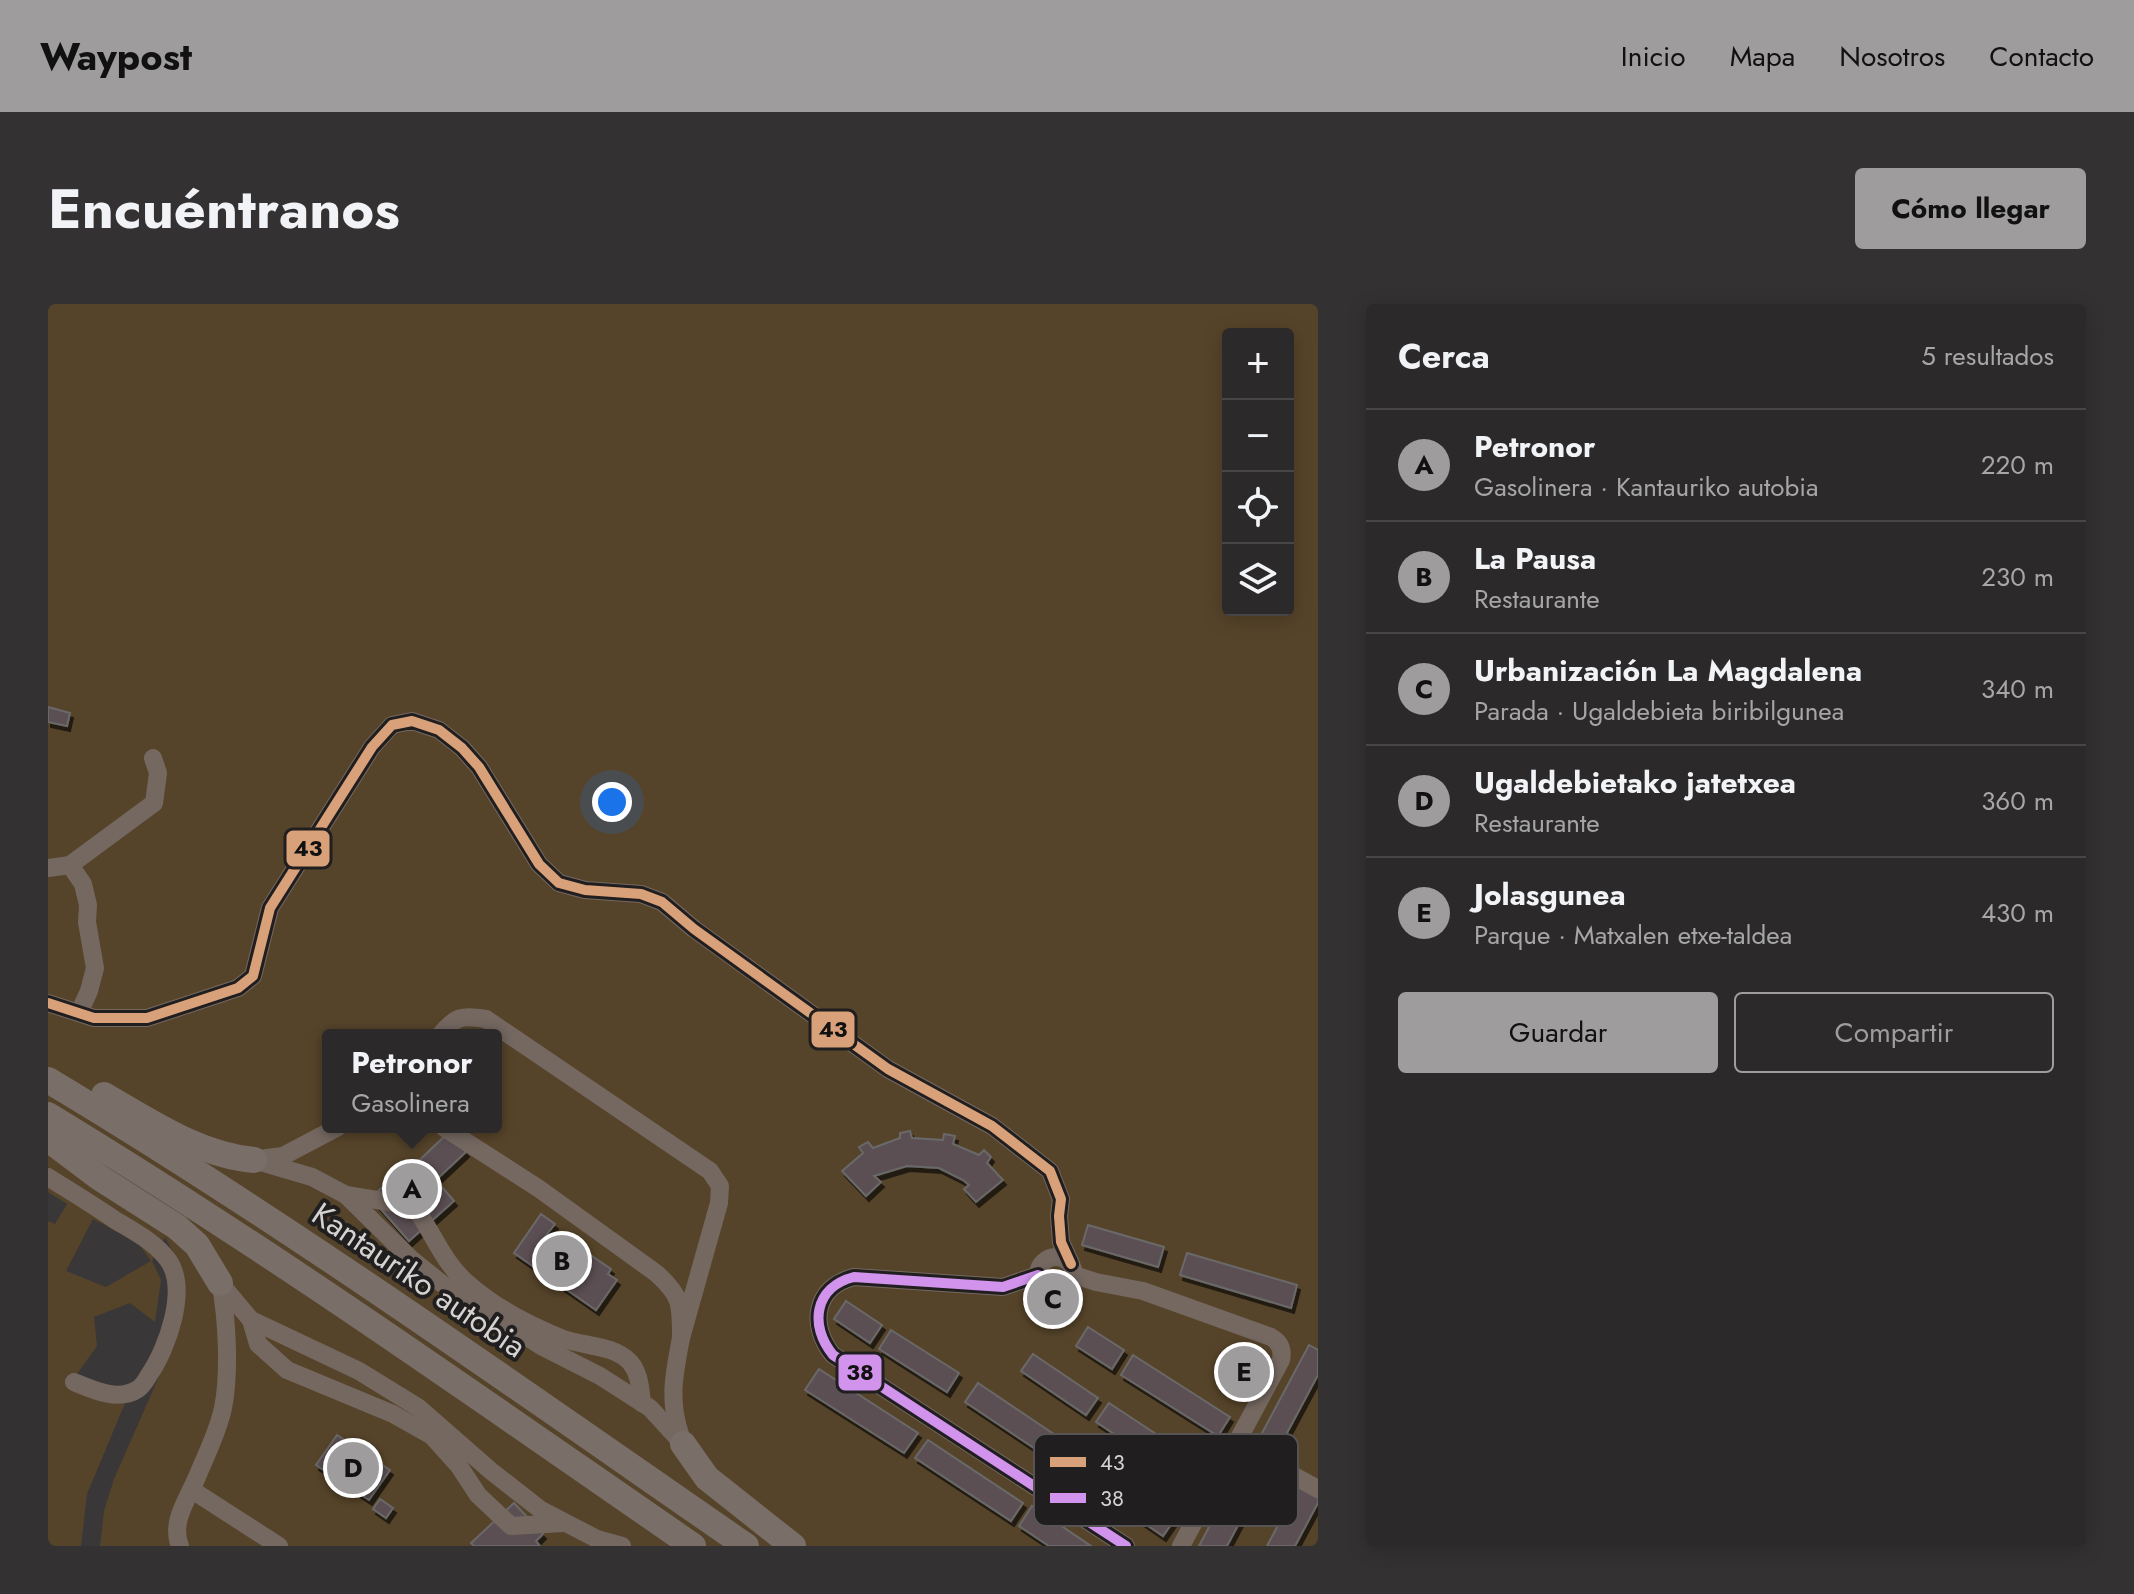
<!DOCTYPE html>
<html lang="es">
<head>
<meta charset="utf-8">
<style>
	:root { --surface:#2b2929; --page:#333131; --text:#f1f3f6; --muted:#a6a6a8; --line:#474546; --accent:#9e9c9c }
	body { margin:0; font-family:Jost,sans-serif; background:var(--page); color:var(--text) }
	.controls { position:absolute; right:24px; top:24px; display:grid; overflow:hidden; border-radius:8px; box-shadow:0 4px 20px #0003 }
	.controls button { width:72px; height:72px; display:grid; place-items:center; padding:0; border:0; border-bottom:2px solid var(--line); background:var(--surface); color:var(--text); font:40px sans-serif }
	.you { position:absolute; left:564px; top:498px; width:28px; height:28px; margin:-20px; border:6px solid #fff; border-radius:50%; background:#1a73e8; box-shadow:0 0 0 12px #1a73e833 }
	.badge { display:grid; place-items:center; width:52px; height:52px; border-radius:50%; background:var(--accent); color:#111; font-size:26px; font-weight:700 }
	.pin { position:absolute; translate:-50% -50%; border:4px solid #fff; box-shadow:0 2px 8px #0006 }
	.popup { position:absolute; left:274px; top:725px; width:180px; height:104px; box-sizing:border-box; display:grid; place-content:center; border-radius:8px; background:var(--surface); filter:drop-shadow(0 2px 6px #0005); font-size:26px; white-space:nowrap; color:var(--muted) }
	.popup b { font-size:30px; color:var(--text) }
	.popup::after { content:''; position:absolute; left:50%; top:100%; margin-left:-16px; border:16px solid transparent; border-top-color:var(--surface) }
	.list { margin:0; padding:0; list-style:none }
	h2 { display:flex; justify-content:space-between; align-items:center; height:104px; margin:0; padding:0 32px; font-size:34px }
	h2 small { font-size:26px; font-weight:400; color:var(--muted) }
	.list li { display:grid; grid-template-columns:52px 1fr auto; gap:24px; align-items:center; box-sizing:border-box; height:112px; padding:0 32px; border-top:2px solid var(--line) }
	.list b { display:block; font-size:30px; white-space:nowrap }
	.list p { margin:0; font-size:26px; white-space:nowrap; color:var(--muted) }
	.list em { font-size:26px; font-style:normal; color:var(--muted) }
	.actions { display:flex; gap:16px; padding:24px 32px }
	.actions a { flex:1; padding:18px 0; border:2px solid var(--accent); border-radius:8px; text-align:center; font-size:28px; color:var(--accent) }
	.actions .main { background:var(--accent); color:#111 }
	.icon { flex:none; width:44px; height:44px; fill:none; stroke:currentColor; stroke-width:2; stroke-linecap:round; stroke-linejoin:round }
	.map { position:relative; flex:none; width:1270px; height:1242px; overflow:hidden; border-radius:8px }
	header { display:flex; align-items:center; gap:48px; box-sizing:border-box; height:112px; padding:0 40px; background:var(--accent); color:#111 }
	header strong { font-size:38px }
	nav { display:flex; gap:44px; margin-inline-start:auto; font-size:28px }
	.intro { display:flex; align-items:center; justify-content:space-between; box-sizing:border-box; height:192px; padding:0 48px }
	h1 { margin:0; font-size:56px }
	.button { padding:20px 36px; border-radius:8px; background:var(--accent); color:#111; font-size:28px; font-weight:700 }
	main { display:flex; gap:48px; padding:0 48px }
	aside { flex:1; background:var(--surface); border-radius:8px; box-shadow:0 4px 20px #0003 }
	.map>svg:first-child { display:block }
	.green { fill:#56442a; fill-rule:evenodd }
	.building { fill:#5b4f52; stroke:#6a6969; stroke-width:2; filter:url(#shadow) }
	.lines { fill:none; stroke-linecap:round; stroke-linejoin:round }
	.minor { stroke:#756861; stroke-width:18 }
	.highway { stroke:#7a6e69; stroke-width:26 }
	.bus-1-casing { stroke:#201e1e; stroke-width:16 }
	.bus-2-casing { stroke:#201e1e; stroke-width:16 }
	.bus-1 { stroke:#d9a179; stroke-width:10 }
	.bus-2 { stroke:#d193ec; stroke-width:10 }
	.labels { text-anchor:middle; stroke-width:8; stroke-linejoin:round; paint-order:stroke }
	.street-label { font-size:32px; fill:#d5d3d2; stroke:#201e1e }
	.key { fill:#201e1e; stroke:#565454; stroke-width:2 }
	.key-label { font-size:22px; fill:#d5d3d2 }
	.line-badge { stroke:#201e1e; stroke-width:3 }
	.pale-badge-label { font-size:22px; text-anchor:middle; font-weight:bold; fill:#111 }
</style>
</head>
<body>
<header>
<strong>Waypost</strong>
<nav><a>Inicio</a><a>Mapa</a><a>Nosotros</a><a>Contacto</a></nav>
</header>
<div class="intro"><h1>Encuéntranos</h1><a class="button">Cómo llegar</a></div>
<main>
<div class="map">
<svg width="1270" height="1242" viewBox="0 0 1270 1242">
	<defs>
		<filter id="shadow"><feDropShadow dx="3" dy="5" stdDeviation="0" flood-color="#0009"/></filter>
	</defs>
	<rect width="100%" height="100%" fill="#393737"/>
	<path class="green" d="M 0,0 L 1270,0 L 1270,1242 L 52,1242 L 56,1207 L 66,1175 L 130,1029 L 132,961 L 117,933 L 104,957 L 113,976 L 107,1018 L 82,999 L 46,1013 L 49,1042 L 29,1070 L 80,1092 L 39,1190 L 33,1242 L 0,1242 L 0,917 L 7,920 L 19,900 L 0,888 ZM 1180,30 L 1240,30 L 1240,306 L 1180,306 ZM 280,731 L 448,731 L 448,823 L 280,823 ZM 45,915 L 90,939 L 103,957 L 58,983 L 18,967 Z"/>
	<g class="building">
		<polygon points="0,403 22,409 19,422 0,418"/>
		<polygon points="862,827 864,834 895,836 896,830 907,832 905,840 931,851 936,846 943,853 939,859 955,876 928,898 916,885 921,881 915,876 891,864 859,862 826,872 833,878 818,892 794,867 815,849 811,843 820,838 825,844 852,834 852,829"/>
		<polygon points="400,829 418,848 388,876 406,897 361,937 323,894 356,862 360,867"/>
		<polygon points="493,910 507,920 499,930 506,935 510,929 563,965 560,970 569,976 548,1006 466,949"/>
		<polygon points="1040,921 1116,943 1110,963 1034,941"/>
		<polygon points="1139,949 1249,981 1243,1004 1132,971"/>
		<polygon points="798,997 834,1021 822,1039 786,1015"/>
		<polygon points="1040,1023 1076,1046 1064,1065 1028,1042"/>
		<polygon points="843,1026 911,1069 899,1088 831,1045"/>
		<polygon points="1261,1041 1270,1046 1270,1071 1225,1155 1206,1144"/>
		<polygon points="985,1050 1050,1094 1038,1111 973,1067"/>
		<polygon points="1085,1051 1182,1113 1170,1132 1073,1071"/>
		<polygon points="771,1065 870,1129 856,1149 757,1086"/>
		<polygon points="930,1079 1025,1143 1013,1162 917,1098"/>
		<polygon points="1061,1099 1155,1161 1142,1180 1048,1118"/>
		<polygon points="289,1131 342,1166 321,1196 268,1161"/>
		<polygon points="880,1136 975,1199 963,1217 867,1154"/>
		<polygon points="1034,1148 1129,1212 1115,1232 1021,1168"/>
		<polygon points="1198,1153 1220,1165 1179,1242 1151,1242"/>
		<polygon points="1251,1182 1270,1192 1270,1199 1247,1242 1219,1242"/>
		<polygon points="332,1195 345,1204 338,1214 325,1205"/>
		<polygon points="466,1199 495,1230 488,1237 492,1242 426,1242 423,1239"/>
		<polygon points="984,1202 1043,1242 1001,1242 971,1222"/>
	</g>
	<g class="lines">
		<g class="minor">
			<polyline points="22,561 35,580 40,601 39,618 47,664 41,687 31,709"/>
			<polyline points="0,564 22,561 106,499 110,469 105,454"/>
			<polyline points="0,699 46,714 99,714 190,684 205,672 222,604 324,443 344,421 364,417 391,426 414,444 431,463 491,560 511,579 537,586 593,590 614,598 646,625 840,765 944,822 1002,867 1013,895 1011,912 1013,938 1023,960"/>
			<path d="M 392,731 C 408,712 414,711 438,715 L 662,867 L 672,882 L 671,899 L 633,1034 C 633,1001 634,992 608,969 L 490,884 L 395,823"/>
			<polyline points="212,855 235,852 290,823"/>
			<polyline points="206,856 264,873 298,891 363,955 393,979 493,1042 552,1072 602,1104 635,1140"/>
			<path d="M 0,873 C 22,887 45,901 67,916 C 85,927 107,938 120,956 C 141,985 119,1045 101,1071 C 98,1076 95,1082 90,1085 C 71,1098 45,1086 26,1078"/>
			<path d="M 298,891 L 366,902 C 384,927 395,958 418,978 C 445,1002 480,1021 513,1034 C 536,1043 564,1040 582,1058 C 592,1070 592,1084 594,1099"/>
			<circle cx="1008" cy="971" r="18"/>
			<path d="M 990,971 L 955,983 L 806,973 C 766,983 761,1022 785,1051 L 1078,1242"/>
			<path d="M 1026,971 L 1048,978 L 1095,987 L 1223,1033 C 1232,1038 1235,1046 1233,1056 L 1133,1242"/>
			<polyline points="172,979 203,1016 311,1067 371,1104 443,1167 493,1206 549,1235 574,1242"/>
			<polyline points="203,1016 210,1040 239,1066 345,1110 384,1132 411,1162 430,1191 463,1222 515,1219"/>
			<path d="M 633,1034 C 626,1071 620,1097 633,1133"/>
			<polyline points="1193,1143 1270,1185"/>
			<polyline points="144,1186 231,1242"/>
			<path d="M 132,1242 C 122,1218 140,1195 149,1173 C 158,1151 170,1128 175,1104 C 182,1069 179,1016 173,982"/>
		</g>
		<g class="highway">
			<path d="M 0,776 C 240,920 468,1083 698,1242"/>
			<path d="M 56,791 C 103,818 151,851 206,856"/>
			<path d="M 0,811 C 221,945 432,1095 645,1242"/>
			<polyline points="0,835 52,874 129,923 149,941 172,979"/>
			<polyline points="635,1140 659,1174 745,1242"/>
		</g>
		<defs>
			<polyline id="bus-1" points="0,699 46,714 99,714 190,684 205,672 222,604 324,443 344,421 364,417 391,426 414,444 431,463 491,560 511,579 537,586 593,590 614,598 646,625 840,765 944,822 1002,867 1013,895 1011,912 1013,938 1023,960"/>
			<path id="bus-2" d="M 990,971 L 955,983 L 806,973 C 766,983 761,1022 785,1051 L 1078,1242"/>
		</defs>
		<use href="#bus-1" class="bus-1-casing"/>
		<use href="#bus-2" class="bus-2-casing"/>
		<use href="#bus-1" class="bus-1"/>
		<use href="#bus-2" class="bus-2"/>
	</g>
	<g class="labels">
		<g class="street-label">
			<text transform="translate(371 976) rotate(34)" y="11">Kantauriko autobia</text>
		</g>
	</g>
	<rect x="986" y="1130" width="264" height="92" rx="12" class="key"/>
	<rect x="1002" y="1153" width="36" height="10" fill="#d9a179"/>
	<rect x="1002" y="1189" width="36" height="10" fill="#d193ec"/>
	<g class="key-label">
		<text x="1052" y="1166">43</text>
		<text x="1052" y="1202">38</text>
	</g>
	<g class="line-badge">
		<rect x="237" y="525" width="46" height="39" rx="8" fill="#d9a179"/>
		<rect x="762" y="706" width="46" height="39" rx="8" fill="#d9a179"/>
		<rect x="789" y="1049" width="46" height="39" rx="8" fill="#d193ec"/>
	</g>
	<g class="pale-badge-label">
		<text x="260" y="552">43</text>
		<text x="785" y="733">43</text>
		<text x="812" y="1076">38</text>
	</g>
</svg>
<div class="controls">
<button>+</button>
<button>−</button>
<button><svg class="icon" aria-label="locate" viewBox="0 0 24 24"><circle cx="12" cy="12" r="6"/><path d="M12 2v4M12 18v4M2 12h4M18 12h4"/></svg></button>
<button><svg class="icon" aria-label="layers" viewBox="0 0 24 24"><path d="M12 4l9 5-9 5-9-5zM3 14l9 5 9-5"/></svg></button>
</div>
<div class="you"></div>
<div class="pin badge" style="left:364px;top:885px">A</div>
<div class="popup"><b>Petronor</b>Gasolinera</div>
<div class="pin badge" style="left:514px;top:957px">B</div>
<div class="pin badge" style="left:1005px;top:995px">C</div>
<div class="pin badge" style="left:305px;top:1164px">D</div>
<div class="pin badge" style="left:1196px;top:1068px">E</div>
</div>
<aside>
<h2>Cerca<small>5 resultados</small></h2>
<ul class="list">
<li><span class="badge">A</span><div><b>Petronor</b><p>Gasolinera · Kantauriko autobia</p></div><em>220 m</em></li>
<li><span class="badge">B</span><div><b>La Pausa</b><p>Restaurante</p></div><em>230 m</em></li>
<li><span class="badge">C</span><div><b>Urbanización La Magdalena</b><p>Parada · Ugaldebieta biribilgunea</p></div><em>340 m</em></li>
<li><span class="badge">D</span><div><b>Ugaldebietako jatetxea</b><p>Restaurante</p></div><em>360 m</em></li>
<li><span class="badge">E</span><div><b>Jolasgunea</b><p>Parque · Matxalen etxe-taldea</p></div><em>430 m</em></li>
</ul>
<div class="actions"><a class="main">Guardar</a><a>Compartir</a></div>
</aside>
</main>
</body>
</html>
